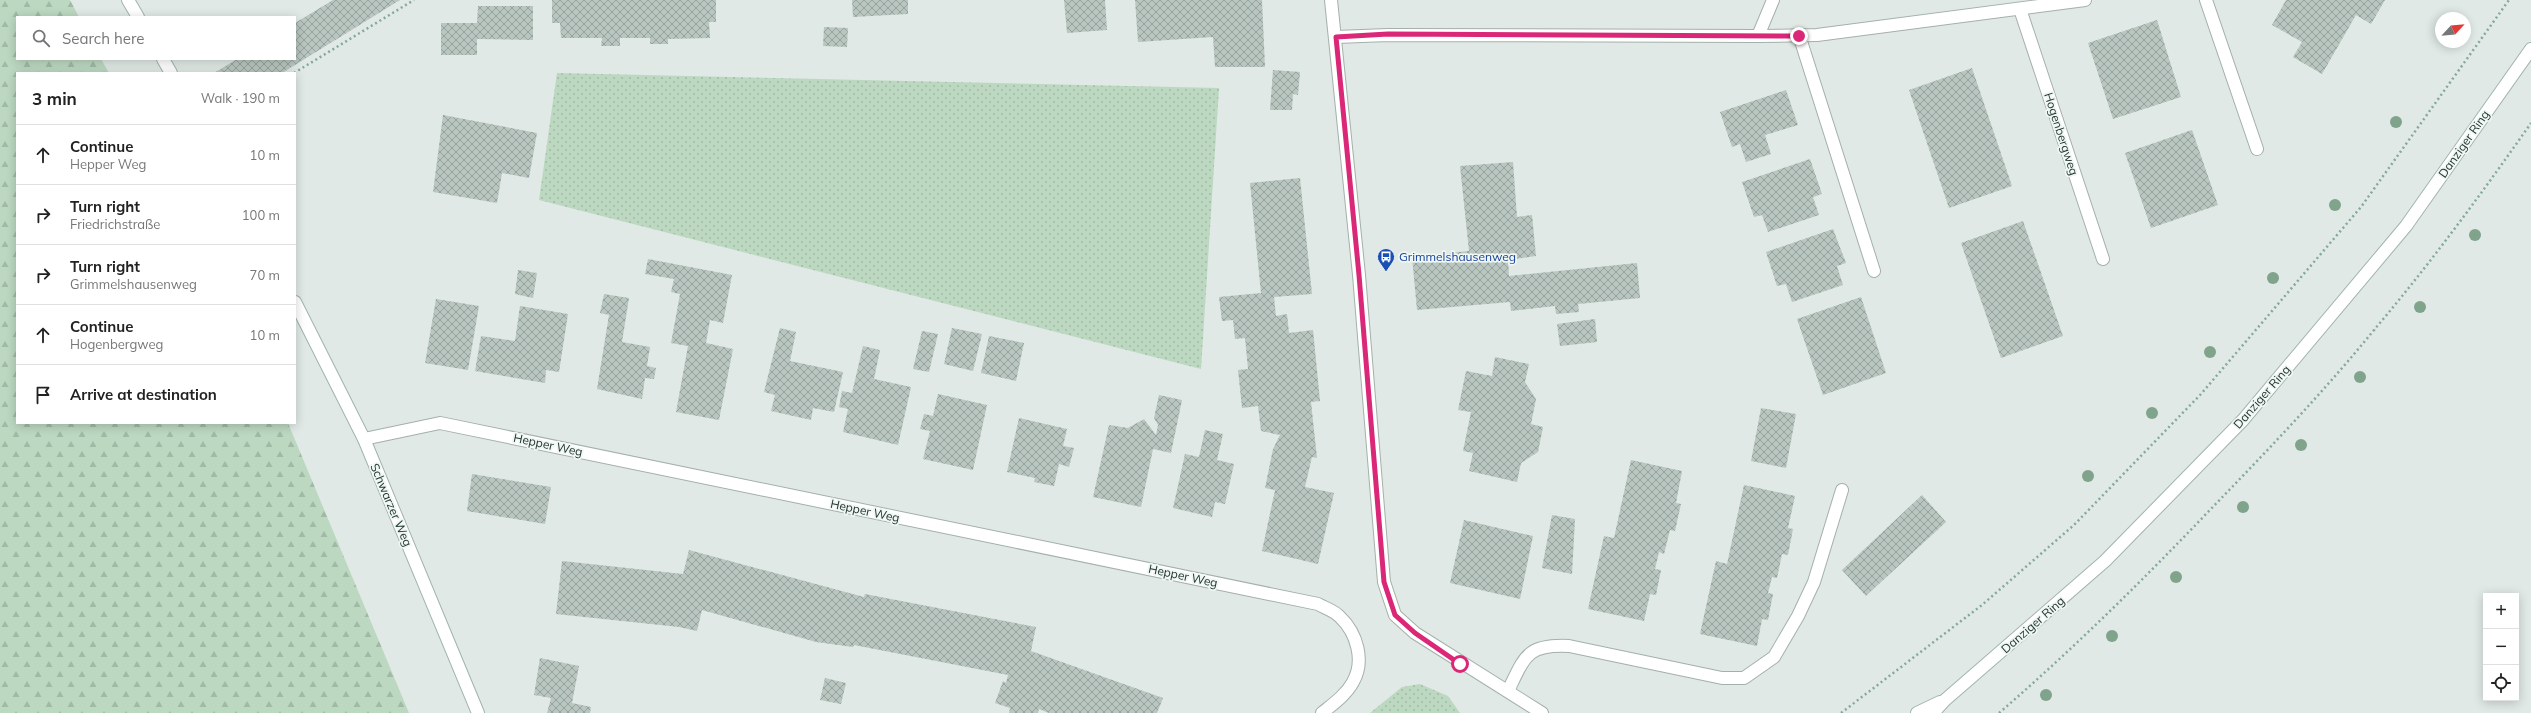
<!DOCTYPE html>
<html lang="en">
<head>
<meta charset="utf-8">
<style>
	:root { --surface:#fff; --page:#f6f6f6; --text:#222; --muted:#767676; --line:#e0e0e0 }
	body { margin:0; font-family:Mulish,sans-serif; background:var(--page); color:var(--text) }
	.controls { position:absolute; right:12px; bottom:12px; display:grid; overflow:hidden; border-radius:0px; box-shadow:0 2px 10px #0003 }
	.controls button { width:36px; height:36px; display:grid; place-items:center; padding:0; border:0; border-bottom:1px solid var(--line); background:var(--surface); color:var(--text); font:20px sans-serif }
	.compass { position:absolute; left:2435px; top:12px; width:36px; height:36px; border-radius:50%; background:var(--surface); box-shadow:0 2px 10px #0003; rotate:64deg }
	.stop { position:absolute; width:12px; height:12px; margin:-9px; border:3px solid #db2777; border-radius:50%; background:#fff }
	.stop.end { background:#db2777; border-color:#fff; box-shadow:0 1px 4px #0008 }
	.list { margin:0; padding:0; list-style:none }
	h2 { display:flex; justify-content:space-between; align-items:center; height:52px; margin:0; padding:0 16px; font-size:17px }
	h2 small { font-size:13px; font-weight:400; color:var(--muted) }
	.list li { display:grid; grid-template-columns:26px 1fr auto; gap:12px; align-items:center; box-sizing:border-box; height:60px; padding:0 16px; border-top:1px solid var(--line) }
	.list b { display:block; font-size:15px; white-space:nowrap }
	.list p { margin:0; font-size:13px; white-space:nowrap; color:var(--muted) }
	.list em { font-size:13px; font-style:normal; color:var(--muted) }
	.icon { flex:none; width:22px; height:22px; fill:none; stroke:currentColor; stroke-width:2; stroke-linecap:round; stroke-linejoin:round }
	.map { position:relative; flex:none; width:2531px; height:713px; overflow:hidden }
	.search { position:absolute; background:var(--surface); box-shadow:0 2px 10px #0003; left:16px; top:16px; width:280px; height:44px; display:flex; align-items:center; gap:10px; box-sizing:border-box; padding:0 14px; border-radius:0px; color:var(--muted); font-size:15px }
	.panel { position:absolute; background:var(--surface); box-shadow:0 2px 10px #0003; left:16px; top:72px; width:280px; height:352px; border-radius:0px }
	.map>svg:first-child { display:block }
	.forest { fill:url(#forest-firs) }
	.garden { fill:url(#garden-dots) }
	.building { fill:url(#building-cross-hatch) }
	.lines { fill:none; stroke-linecap:round; stroke-linejoin:round }
	.lane-casing { stroke:#a4b0ab; stroke-width:14 }
	.street-casing { stroke:#a4b0ab; stroke-width:14 }
	.secondary-casing { stroke:#a1b4ac; stroke-width:14 }
	.path { stroke:#84a99b; stroke-width:2.5; stroke-dasharray:2 3; stroke-linecap:butt }
	.lane { stroke:#fff; stroke-width:12 }
	.street { stroke:#fff; stroke-width:12 }
	.secondary { stroke:#fff; stroke-width:12 }
	.tree { fill:#80a38c }
	.route { stroke:#db2777; stroke-width:5 }
	.labels { text-anchor:middle; stroke-width:3.5; stroke-linejoin:round; paint-order:stroke }
	.street-label { font-size:12px; fill:#233731; stroke:#f0f6f3 }
	.transit-label { font-size:12px; fill:#164399; stroke:#f0f6f3; text-anchor:start }
</style>
</head>
<body>
<div class="map">
<svg width="2531" height="713" viewBox="0 0 2531 713">
	<defs>
		<pattern id="forest-firs" width="22" height="20" patternUnits="userSpaceOnUse"><rect width="22" height="20" fill="#bcd8c1"/><path d="M5 1l3.5 6h-7zM16 11l3.5 6h-7z" fill="#a1baa6"/></pattern>
		<pattern id="garden-dots" width="8" height="8" patternUnits="userSpaceOnUse"><rect width="8" height="8" fill="#bcd8c1"/><path d="M2 2h.1M6 6h.1" fill="none" stroke="#a1baa6" stroke-width="1.8" stroke-linecap="round"/></pattern>
		<pattern id="building-cross-hatch" width="8" height="8" patternUnits="userSpaceOnUse"><rect width="8" height="8" fill="#b9c6c0"/><path d="M0 0l8 8M0 8l8-8" fill="none" stroke="#96a29d"/></pattern>
	</defs>
	<rect width="100%" height="100%" fill="#e0e9e5"/>
	<polygon class="forest" points="0,0 70,0 79,17 17,17 17,59 101,59 109,73 17,73 17,423 288,423 409,713 0,713"/>
	<g class="garden">
		<polygon points="557,73 1219,88 1201,369 539,200"/>
		<polygon points="1420,684 1448,696 1460,713 1370,713 1402,687"/>
	</g>
	<g class="building">
		<polygon points="333,0 400,0 282,73 214,73 237,59 295,59 295,23"/>
		<polygon points="552,0 716,0 716,22 709,22 710,38 668,39 668,44 650,44 650,38 620,38 620,46 601,46 602,38 561,38 560,23 552,23"/>
		<polygon points="852,0 908,0 908,14 853,17"/>
		<polygon points="1064,0 1105,0 1107,30 1067,33"/>
		<polygon points="1135,0 1262,0 1265,67 1215,67 1213,37 1138,42"/>
		<polygon points="2286,0 2385,0 2371,24 2356,15 2322,74 2293,57 2302,42 2272,25"/>
		<polygon points="478,6 533,6 533,40 477,39 477,55 441,55 441,23 477,23"/>
		<polygon points="2157,20 2181,97 2113,119 2088,43"/>
		<polygon points="824,27 848,28 847,47 823,46"/>
		<polygon points="1972,68 2012,186 1949,208 1909,90"/>
		<polygon points="1273,70 1300,72 1298,95 1293,94 1292,110 1270,110"/>
		<polygon points="1786,90 1798,125 1765,135 1771,154 1746,162 1740,144 1732,147 1720,112"/>
		<polygon points="443,115 537,133 529,178 502,173 497,203 433,192"/>
		<polygon points="2192,130 2218,205 2151,228 2125,153"/>
		<polygon points="1810,159 1822,194 1813,197 1819,215 1768,232 1762,215 1754,217 1742,182"/>
		<polygon points="1513,162 1517,217 1532,215 1536,256 1508,260 1509,276 1637,263 1640,298 1578,304 1579,312 1556,314 1555,306 1511,311 1510,302 1417,310 1412,257 1469,251 1460,166"/>
		<polygon points="1300,178 1312,294 1274,297 1276,316 1287,314 1289,333 1313,330 1320,401 1311,402 1317,458 1312,457 1305,487 1334,493 1318,564 1262,551 1275,490 1265,488 1273,449 1280,435 1261,431 1258,406 1242,408 1238,370 1248,369 1245,338 1235,339 1233,320 1222,321 1219,297 1261,293 1250,183"/>
		<polygon points="2023,221 2063,336 2001,358 1961,243"/>
		<polygon points="1833,229 1846,263 1837,266 1843,285 1792,302 1786,284 1777,286 1766,252"/>
		<polygon points="648,259 732,275 723,323 710,320 706,343 733,349 719,420 676,412 688,346 671,343 680,294 671,292 674,279 645,274"/>
		<polygon points="518,270 537,273 533,298 515,294"/>
		<polygon points="604,294 629,298 622,342 650,347 647,366 656,368 654,379 645,378 642,399 597,389 609,315 600,313"/>
		<polygon points="1861,297 1886,373 1823,395 1797,319"/>
		<polygon points="436,299 479,306 468,370 425,363"/>
		<polygon points="520,306 568,314 559,372 546,370 545,383 475,371 481,336 515,341"/>
		<polygon points="1595,319 1597,342 1560,346 1557,324"/>
		<polygon points="780,328 796,332 790,361 843,372 834,412 813,408 811,420 771,411 775,395 764,392"/>
		<polygon points="952,328 982,334 973,371 944,364"/>
		<polygon points="922,331 938,334 929,372 913,369"/>
		<polygon points="989,336 1024,343 1016,381 981,373"/>
		<polygon points="863,346 880,350 874,379 911,387 898,445 843,432 848,409 839,407 842,391 852,393"/>
		<polygon points="1495,357 1529,364 1525,382 1536,399 1531,424 1543,427 1538,452 1521,463 1517,482 1469,471 1473,453 1463,451 1471,412 1458,410 1466,371 1492,376"/>
		<polygon points="938,394 987,405 973,470 923,459 930,431 920,429 924,414 933,416"/>
		<polygon points="1159,395 1182,400 1171,453 1153,449 1141,507 1093,497 1109,425 1128,428 1144,419 1156,435 1158,425 1154,418"/>
		<polygon points="1761,408 1796,414 1786,468 1751,461"/>
		<polygon points="1019,418 1067,429 1063,446 1074,448 1069,467 1059,464 1054,486 1034,482 1035,478 1007,472"/>
		<polygon points="1205,430 1223,434 1217,460 1234,464 1225,504 1215,502 1212,517 1173,508 1185,454 1199,457"/>
		<polygon points="1631,460 1682,471 1676,503 1681,504 1675,531 1670,530 1664,554 1659,552 1655,569 1661,570 1656,595 1650,594 1644,621 1588,609 1604,536 1614,538"/>
		<polygon points="472,474 551,487 545,524 467,511"/>
		<polygon points="1744,485 1795,496 1788,528 1793,529 1788,555 1782,554 1777,578 1772,577 1768,593 1773,594 1768,620 1762,619 1757,646 1700,634 1716,561 1727,564"/>
		<polygon points="1922,495 1946,522 1866,596 1842,570"/>
		<polygon points="1552,515 1575,519 1572,574 1542,568"/>
		<polygon points="1464,520 1533,536 1520,599 1450,583"/>
		<polygon points="689,550 864,597 865,594 1036,627 1031,651 1163,698 1157,713 1049,713 1039,709 1038,713 1009,713 1010,708 995,703 1003,681 1006,683 1008,675 854,645 853,647 816,642 702,610 697,631 679,627 556,614 562,561 683,574"/>
		<polygon points="540,658 579,666 572,703 591,707 590,713 547,713 551,698 534,695"/>
		<polygon points="825,678 846,683 841,704 820,700"/>
	</g>
	<g class="lines">
		<defs>
			<g id="lane">
				<polyline points="2206,0 2257,149"/>
				<polyline points="2020,9 2103,259"/>
				<polyline points="1799,35 1874,271"/>
				<path d="M 1508,691 C 1525,656 1527,644 1569,646 L 1722,678 L 1744,678 L 1774,657 L 1798,616 L 1814,582 L 1842,490"/>
			</g>
			<g id="street">
				<polyline points="1331,0 1359,275 1384,582 1395,615 1415,633 1542,713"/>
				<polyline points="1758,36 1817,35 2085,0"/>
				<polyline points="1336,37 1388,35 1758,36 1773,0"/>
				<path d="M 364,439 L 440,423 L 1318,604 C 1325,608 1335,611 1340,617 C 1357,633 1365,661 1353,682 C 1346,695 1333,704 1322,713"/>
			</g>
			<g id="secondary">
				<polyline points="128,0 138,17"/>
				<polyline points="163,59 171,73"/>
				<polyline points="295,302 364,439 478,713"/>
				<polyline points="1917,713 1940,702"/>
				<polyline points="1933,713 1945,700 2105,561 2243,420 2406,226 2531,49"/>
			</g>
		</defs>
		<use href="#lane" class="lane-casing"/>
		<use href="#street" class="street-casing"/>
		<use href="#secondary" class="secondary-casing"/>
		<g class="path">
			<polyline points="294,73 414,0"/>
			<polyline points="1841,713 1982,605 2074,525 2201,394 2361,207 2509,0"/>
			<path d="M 1999,713 C 2072,650 2140,583 2207,513 C 2264,454 2322,394 2374,330 C 2430,264 2482,193 2531,123"/>
		</g>
		<use href="#lane" class="lane"/>
		<use href="#street" class="street"/>
		<use href="#secondary" class="secondary"/>
	</g>
	<g class="tree">
		<circle cx="2396" cy="122" r="6"/>
		<circle cx="2335" cy="205" r="6"/>
		<circle cx="2475" cy="235" r="6"/>
		<circle cx="2273" cy="278" r="6"/>
		<circle cx="2420" cy="307" r="6"/>
		<circle cx="2210" cy="352" r="6"/>
		<circle cx="2360" cy="377" r="6"/>
		<circle cx="2152" cy="413" r="6"/>
		<circle cx="2301" cy="445" r="6"/>
		<circle cx="2088" cy="476" r="6"/>
		<circle cx="2243" cy="507" r="6"/>
		<circle cx="2176" cy="577" r="6"/>
		<circle cx="2112" cy="636" r="6"/>
		<circle cx="2046" cy="695" r="6"/>
	</g>
	<g class="lines">
		<polyline class="route" points="1460,664 1415,633 1395,615 1384,582 1359,275 1336,37 1388,34 1799,36"/>
	</g>
	<defs>
		<symbol id="bus-pin" viewBox="-11 -11 22 30"><path d="M0 17L-7.5 6A9.5 9.5 0 1 1 7.5 6Z" fill="#1a4fb4" stroke="#f0f6f3"/><path d="M-5-6H5V4H4V6H2V4H-2V6H-4V4H-5ZM-3.5-4V0h7V-4ZM-3.5 1.2v1.5H-2V1.2ZM2 1.2v1.5H3.5V1.2Z" fill="#fff"/></symbol>
	</defs>
	<g fill-rule="evenodd">
		<use href="#bus-pin" x="1376" y="247" width="20" height="27"/>
	</g>
	<g class="labels">
		<g class="street-label">
			<text transform="translate(2061 134) rotate(72)" y="4">Hogenbergweg</text>
			<text transform="translate(2464 144) rotate(-55)" y="4">Danziger Ring</text>
			<text transform="translate(2262 397) rotate(-49)" y="4">Danziger Ring</text>
			<text transform="translate(548 445) rotate(12)" y="4">Hepper Weg</text>
			<text transform="translate(391 505) rotate(67)" y="4">Schwarzer Weg</text>
			<text transform="translate(865 511) rotate(12)" y="4">Hepper Weg</text>
			<text transform="translate(1183 576) rotate(12)" y="4">Hepper Weg</text>
			<text transform="translate(2033 625) rotate(-41)" y="4">Danziger Ring</text>
		</g>
		<g class="transit-label">
			<text x="1399" y="261">Grimmelshausenweg</text>
		</g>
	</g>
</svg>
<div class="controls">
<button>+</button>
<button>−</button>
<button><svg class="icon" aria-label="locate" viewBox="0 0 24 24"><circle cx="12" cy="12" r="6"/><path d="M12 2v4M12 18v4M2 12h4M18 12h4"/></svg></button>
</div>
<svg class="compass" viewBox="-18 -18 36 36"><path d="M0-13l5 13h-10z" fill="#e53935"/><path d="M0 13l5-13h-10z" fill="#767676"/></svg>
<div class="stop" style="left:1460px;top:664px"></div>
<div class="stop end" style="left:1799px;top:36px"></div>
<div class="search"><svg class="icon" aria-label="search" viewBox="0 0 24 24"><circle cx="10" cy="10" r="6"/><path d="M15 15l6 6"/></svg>Search here</div>
<section class="panel">
<h2>3 min<small>Walk · 190 m</small></h2>
<ul class="list">
<li><svg class="icon" aria-label="ahead" viewBox="0 0 24 24"><path d="M12 20V5M6 11l6-6 6 6"/></svg><div><b>Continue</b><p>Hepper Weg</p></div><em>10 m</em></li>
<li><svg class="icon" aria-label="right" viewBox="0 0 24 24"><path d="M7 20v-9h11M14 6l5 5-5 5"/></svg><div><b>Turn right</b><p>Friedrichstraße</p></div><em>100 m</em></li>
<li><svg class="icon" aria-label="right" viewBox="0 0 24 24"><path d="M7 20v-9h11M14 6l5 5-5 5"/></svg><div><b>Turn right</b><p>Grimmelshausenweg</p></div><em>70 m</em></li>
<li><svg class="icon" aria-label="ahead" viewBox="0 0 24 24"><path d="M12 20V5M6 11l6-6 6 6"/></svg><div><b>Continue</b><p>Hogenbergweg</p></div><em>10 m</em></li>
<li><svg class="icon" aria-label="arrive" viewBox="0 0 24 24"><path d="M6 21V4h12l-3 4 3 4H6"/></svg><div><b>Arrive at destination</b></div></li>
</ul>
</section>
</div>
</body>
</html>
